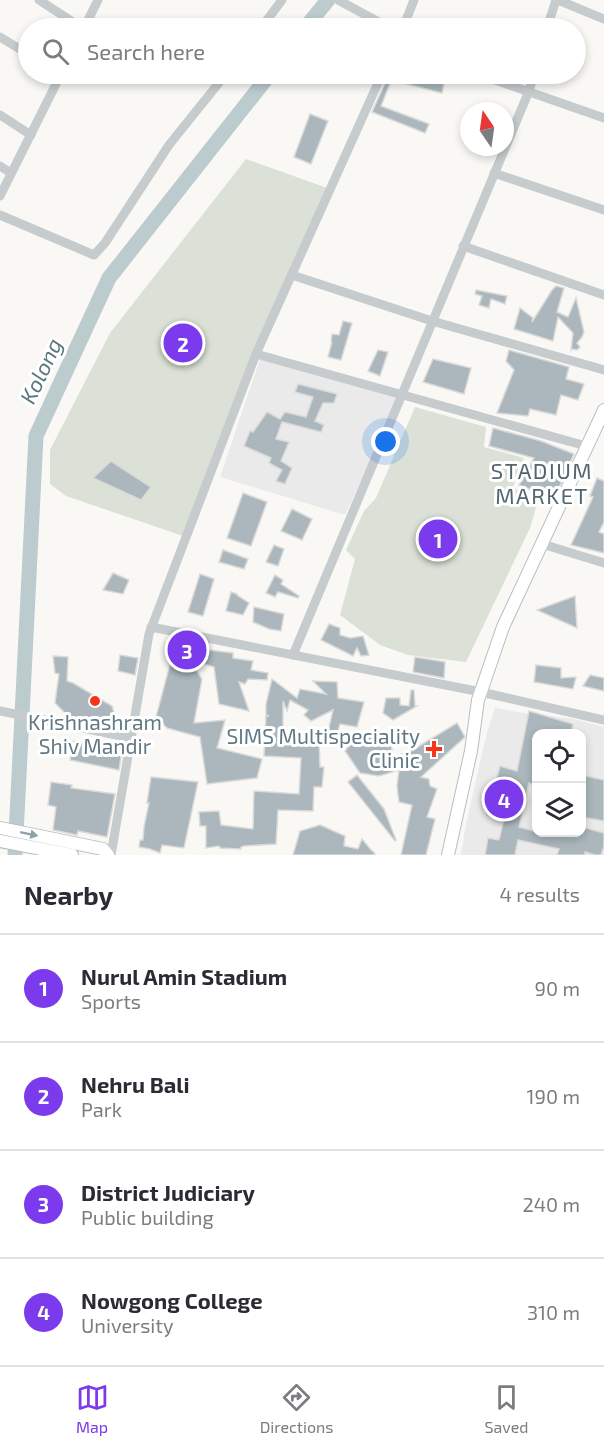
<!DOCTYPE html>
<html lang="en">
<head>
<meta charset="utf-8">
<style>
	:root { --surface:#fff; --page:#f2f2f3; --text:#2b2b33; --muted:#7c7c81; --line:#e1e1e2; --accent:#7c3aed }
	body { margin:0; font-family:"Exo 2",sans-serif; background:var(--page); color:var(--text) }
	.controls { position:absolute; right:18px; bottom:18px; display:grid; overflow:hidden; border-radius:12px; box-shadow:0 3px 9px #0003 }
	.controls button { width:54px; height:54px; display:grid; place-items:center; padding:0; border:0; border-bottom:2px solid var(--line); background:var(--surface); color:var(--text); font:30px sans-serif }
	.compass { position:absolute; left:460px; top:102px; width:54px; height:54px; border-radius:50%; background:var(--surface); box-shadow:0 3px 9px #0003; rotate:347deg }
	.you { position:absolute; left:386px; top:442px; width:21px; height:21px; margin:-15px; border:4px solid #fff; border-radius:50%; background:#1a73e8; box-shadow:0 0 0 9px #1a73e833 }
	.badge { display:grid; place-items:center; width:39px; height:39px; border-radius:50%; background:var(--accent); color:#fff; font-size:20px; font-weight:700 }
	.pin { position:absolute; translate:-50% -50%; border:3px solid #fff; box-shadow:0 2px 6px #0006 }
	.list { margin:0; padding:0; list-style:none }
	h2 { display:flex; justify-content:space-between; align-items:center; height:78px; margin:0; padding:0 24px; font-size:26px }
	h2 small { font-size:20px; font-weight:400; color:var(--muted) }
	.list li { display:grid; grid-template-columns:39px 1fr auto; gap:18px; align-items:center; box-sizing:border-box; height:108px; padding:0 24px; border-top:2px solid var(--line) }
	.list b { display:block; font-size:22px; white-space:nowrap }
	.list p { margin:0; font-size:20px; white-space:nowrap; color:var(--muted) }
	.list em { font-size:20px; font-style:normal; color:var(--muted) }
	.icon { flex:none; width:33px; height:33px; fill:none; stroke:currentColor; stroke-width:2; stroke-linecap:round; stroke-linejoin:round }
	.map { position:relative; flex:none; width:604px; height:855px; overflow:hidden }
	.search { position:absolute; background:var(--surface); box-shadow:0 3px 9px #0003; left:18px; right:18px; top:18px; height:66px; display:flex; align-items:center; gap:15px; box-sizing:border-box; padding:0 21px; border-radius:33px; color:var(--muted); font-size:22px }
	.sheet { height:510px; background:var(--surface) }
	nav { display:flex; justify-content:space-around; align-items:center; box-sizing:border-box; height:84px; border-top:2px solid var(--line); background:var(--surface); font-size:16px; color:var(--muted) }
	nav a { display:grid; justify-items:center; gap:3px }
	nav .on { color:var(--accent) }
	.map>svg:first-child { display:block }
	.built { fill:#e9eae9; fill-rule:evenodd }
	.green { fill:#dbe1d6 }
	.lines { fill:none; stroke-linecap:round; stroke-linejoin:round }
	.river { stroke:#bccbce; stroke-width:15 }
	.building { fill:#abb7bc; stroke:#dadad8; stroke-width:1.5 }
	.major-casing { stroke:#b8bec1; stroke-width:14 }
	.minor { stroke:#c6cbce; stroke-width:9 }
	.major { stroke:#fff; stroke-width:12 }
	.oneway { fill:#90a0a9 }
	.poi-dot { fill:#f63618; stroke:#fff; stroke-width:2 }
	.labels { text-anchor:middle; stroke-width:6; stroke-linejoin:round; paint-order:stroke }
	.poi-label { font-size:21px; fill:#607884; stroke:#fff }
	.water-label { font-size:22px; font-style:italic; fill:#5b787e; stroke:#fff }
	.neighbourhood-label { font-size:22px; letter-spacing:1.5px; fill:#53656e; stroke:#fff }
</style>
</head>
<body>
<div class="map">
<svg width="604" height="855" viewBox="0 0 604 855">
	<rect width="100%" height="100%" fill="#f9f8f5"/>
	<g class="built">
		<polygon points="260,359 396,396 379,442 345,515 220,477"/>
		<path d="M 495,708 L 524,713 L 574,719 L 604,727 L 604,855 L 461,855 L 466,824 L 487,732 ZM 536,734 L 582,734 L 582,832 L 536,832 Z"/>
	</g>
	<g class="green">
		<polygon points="246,159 330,189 256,354 186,537 66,496 50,484 50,450 110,333"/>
		<polygon points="415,407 486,427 484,447 524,458 513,487 538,501 530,528 466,662 408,655 380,645 340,615 355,559 346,550 364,511 376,498"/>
	</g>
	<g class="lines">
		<g class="river">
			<polyline points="305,28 328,0"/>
			<polyline points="15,855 36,436 109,278 270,74"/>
		</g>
	</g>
	<g class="building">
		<polygon points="389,74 393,76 381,106 429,124 425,133 372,112"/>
		<polygon points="397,74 408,74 444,84 442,93 395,81"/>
		<polygon points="310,114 328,121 311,164 294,157"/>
		<polygon points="556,286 564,288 557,312 568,317 576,298 584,332 582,337 577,343 580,347 577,350 572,349 571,350 573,333 558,317 553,341 514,329 520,308 533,318 532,322 552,290"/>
		<polygon points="476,290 507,296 505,304 491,299 489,308 479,305 482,296 475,294"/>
		<polygon points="343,321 352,323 341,360 328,357 332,342 331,341 332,334 339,335"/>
		<polygon points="378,350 388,352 380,376 368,371"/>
		<polygon points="509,350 569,367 566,379 584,384 578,400 561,395 556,415 530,409 528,416 497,413 514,370 506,361"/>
		<polygon points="433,359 471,368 464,394 423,382"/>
		<polygon points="298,384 337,394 334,403 323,403 315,421 324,425 321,432 282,422 276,439 289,442 281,461 292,468 285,484 276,481 282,470 269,463 271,458 244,446 250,431 253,432 267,412 280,419 285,412 306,417 313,397 295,392"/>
		<polygon points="493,428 541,441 574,454 554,499 519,485 534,458 489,446"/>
		<polygon points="111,461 151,487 141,500 93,478"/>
		<polygon points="597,478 604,481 604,522 599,532 604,534 604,553 571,545 593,497 590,496"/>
		<polygon points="243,493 267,502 251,546 227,538"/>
		<polygon points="292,509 312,519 302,540 281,531"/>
		<polygon points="274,545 284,549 278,566 266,562"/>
		<polygon points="223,550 248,559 244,569 219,562"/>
		<polygon points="113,573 129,580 123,594 103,590"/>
		<polygon points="200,574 214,579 203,616 188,612"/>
		<polygon points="275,575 283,580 281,584 299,596 298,598 278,592 275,597 266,593"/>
		<polygon points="231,592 237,594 237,595 249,603 243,615 226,611"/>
		<polygon points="575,596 577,628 537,610"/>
		<polygon points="254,607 284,614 281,631 269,629 253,622"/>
		<polygon points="329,624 340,628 340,635 350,638 363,636 369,655 361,656 357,648 353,656 321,640"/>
		<polygon points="177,646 233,653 233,658 253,661 251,670 268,673 267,680 248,679 245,684 239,682 249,711 219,704 214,667 189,659 202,679 194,723 225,720 217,748 262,759 257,778 207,784 200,737 167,728 156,717 173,653"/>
		<polygon points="120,655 138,658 135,675 118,671"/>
		<polygon points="53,656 68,657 67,681 73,683 112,706 119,729 71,719 55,703 59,674 55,673"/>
		<polygon points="415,657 445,662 444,678 413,672"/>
		<polygon points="536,665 561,668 561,678 576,677 573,689 534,682"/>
		<polygon points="590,675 604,678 604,691 583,686"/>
		<polygon points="272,679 297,698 300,689 326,694 313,681 337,682 338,698 364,702 357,727 340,724 334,744 326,741 333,710 311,721 304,715 308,710 290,700 287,711 283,701 283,742 319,741 320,767 324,767 322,787 314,787 313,811 278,810 276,844 244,846 241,847 241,849 220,848 219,846 206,848 206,826 200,826 199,812 219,811 221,825 253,829 254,791 299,794 301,758 264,756 266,716 269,716 266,715 266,704"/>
		<polygon points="411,690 414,690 415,706 417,706 393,720 383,713 386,698 400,698 400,705 409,706"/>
		<polygon points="529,711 573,724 571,734 537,734 537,774 534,785 529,783 519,827 537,832 582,832 582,827 604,833 604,846 601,855 595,855 585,852 585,855 557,855 559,849 518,840 515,855 485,855 488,838 499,840 504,819 487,815 500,766 517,771"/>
		<polygon points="457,723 465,737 421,777 429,779 430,786 437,789 427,817 435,819 426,855 401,855 412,805 399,802 397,786 399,770 379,776 360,773 345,751 359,732 390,736 393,757 411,751"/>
		<polygon points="73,741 122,750 119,770 70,760"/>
		<polygon points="357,775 384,809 396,840 395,841 348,782"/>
		<polygon points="582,775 604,780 604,821 582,817"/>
		<polygon points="151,777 198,782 184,848 162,845 160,853 150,849 139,847 140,840 143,840 144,827 149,803 147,803"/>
		<polygon points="51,782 72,785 71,788 115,794 107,837 78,831 77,835 53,830 56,807 48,805"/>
		<polygon points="320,825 345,836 344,846 358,849 362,839 372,851 374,852 375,855 293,855 300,831"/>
	</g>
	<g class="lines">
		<defs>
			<g id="major">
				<polyline points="0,828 103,849 108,855"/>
				<polyline points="0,841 72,855"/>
				<polyline points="448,855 471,751 478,700 503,627 604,410"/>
			</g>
		</defs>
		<use href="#major" class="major-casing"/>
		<g class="minor">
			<polyline points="39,0 82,28"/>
			<polyline points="338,0 390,28"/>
			<polyline points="558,0 604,19"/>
			<polyline points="84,28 98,0"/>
			<polyline points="261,28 282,0"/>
			<polyline points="403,28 414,0"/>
			<polyline points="547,28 556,0"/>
			<polyline points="0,37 28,54"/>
			<polyline points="478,74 604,118"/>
			<polyline points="0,115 31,135"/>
			<polyline points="0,166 11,173"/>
			<polyline points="494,173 604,210"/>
			<polyline points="0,196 61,74"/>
			<polyline points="0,215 94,255 105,243 169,145 226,74"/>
			<polyline points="463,246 604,295"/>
			<polyline points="292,275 432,321 604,370"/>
			<polyline points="256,354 586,446"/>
			<polyline points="542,544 604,563"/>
			<polyline points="151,627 481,692 604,720"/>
			<polyline points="293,655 529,91 534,74"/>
			<polyline points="0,711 131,738"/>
			<polyline points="111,855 149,634 256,354 382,74"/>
		</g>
		<use href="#major" class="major"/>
	</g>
	<defs><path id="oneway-solid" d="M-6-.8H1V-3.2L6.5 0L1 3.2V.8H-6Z" transform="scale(1.5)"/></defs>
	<use class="oneway" href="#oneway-solid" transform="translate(29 834) rotate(12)"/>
	<g class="poi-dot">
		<circle cx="95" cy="701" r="6"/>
		<path d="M431 740h6v6h6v6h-6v6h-6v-6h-6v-6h6z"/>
	</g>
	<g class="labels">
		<g class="poi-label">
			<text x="95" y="730">Krishnashram<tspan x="95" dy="24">Shiv Mandir</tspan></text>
			<text x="420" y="744" text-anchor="end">SIMS Multispeciality<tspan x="420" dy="24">Clinic</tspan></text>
		</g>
		<g class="water-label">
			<text transform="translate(41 371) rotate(-65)" y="8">Kolong</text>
		</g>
		<g class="neighbourhood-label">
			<text x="542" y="479">STADIUM<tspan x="542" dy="25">MARKET</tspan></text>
		</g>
	</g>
</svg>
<div class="controls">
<button><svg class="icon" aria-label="locate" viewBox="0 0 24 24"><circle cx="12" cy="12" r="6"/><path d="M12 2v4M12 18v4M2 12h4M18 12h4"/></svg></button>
<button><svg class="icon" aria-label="layers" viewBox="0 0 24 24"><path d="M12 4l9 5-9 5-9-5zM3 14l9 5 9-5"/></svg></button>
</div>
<svg class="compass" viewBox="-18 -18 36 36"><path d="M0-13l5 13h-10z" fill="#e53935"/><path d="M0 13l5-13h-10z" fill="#7c7c81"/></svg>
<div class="you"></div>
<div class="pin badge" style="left:438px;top:539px">1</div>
<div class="pin badge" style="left:183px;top:343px">2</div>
<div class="pin badge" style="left:187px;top:650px">3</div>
<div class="pin badge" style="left:504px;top:799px">4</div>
<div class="search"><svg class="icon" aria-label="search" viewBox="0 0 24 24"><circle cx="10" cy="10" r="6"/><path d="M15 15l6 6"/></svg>Search here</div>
</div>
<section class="sheet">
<h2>Nearby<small>4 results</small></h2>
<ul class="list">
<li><span class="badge">1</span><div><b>Nurul Amin Stadium</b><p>Sports</p></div><em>90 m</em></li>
<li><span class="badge">2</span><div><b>Nehru Bali</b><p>Park</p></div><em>190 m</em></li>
<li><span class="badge">3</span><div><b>District Judiciary</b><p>Public building</p></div><em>240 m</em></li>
<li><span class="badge">4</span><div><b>Nowgong College</b><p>University</p></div><em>310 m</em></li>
</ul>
</section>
<nav>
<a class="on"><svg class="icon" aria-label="map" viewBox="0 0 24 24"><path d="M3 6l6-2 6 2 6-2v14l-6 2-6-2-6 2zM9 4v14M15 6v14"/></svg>Map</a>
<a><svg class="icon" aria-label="directions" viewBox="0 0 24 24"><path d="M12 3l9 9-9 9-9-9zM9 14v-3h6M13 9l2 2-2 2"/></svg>Directions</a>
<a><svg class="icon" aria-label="saved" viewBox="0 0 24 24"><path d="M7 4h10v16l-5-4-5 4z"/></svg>Saved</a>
</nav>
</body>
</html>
